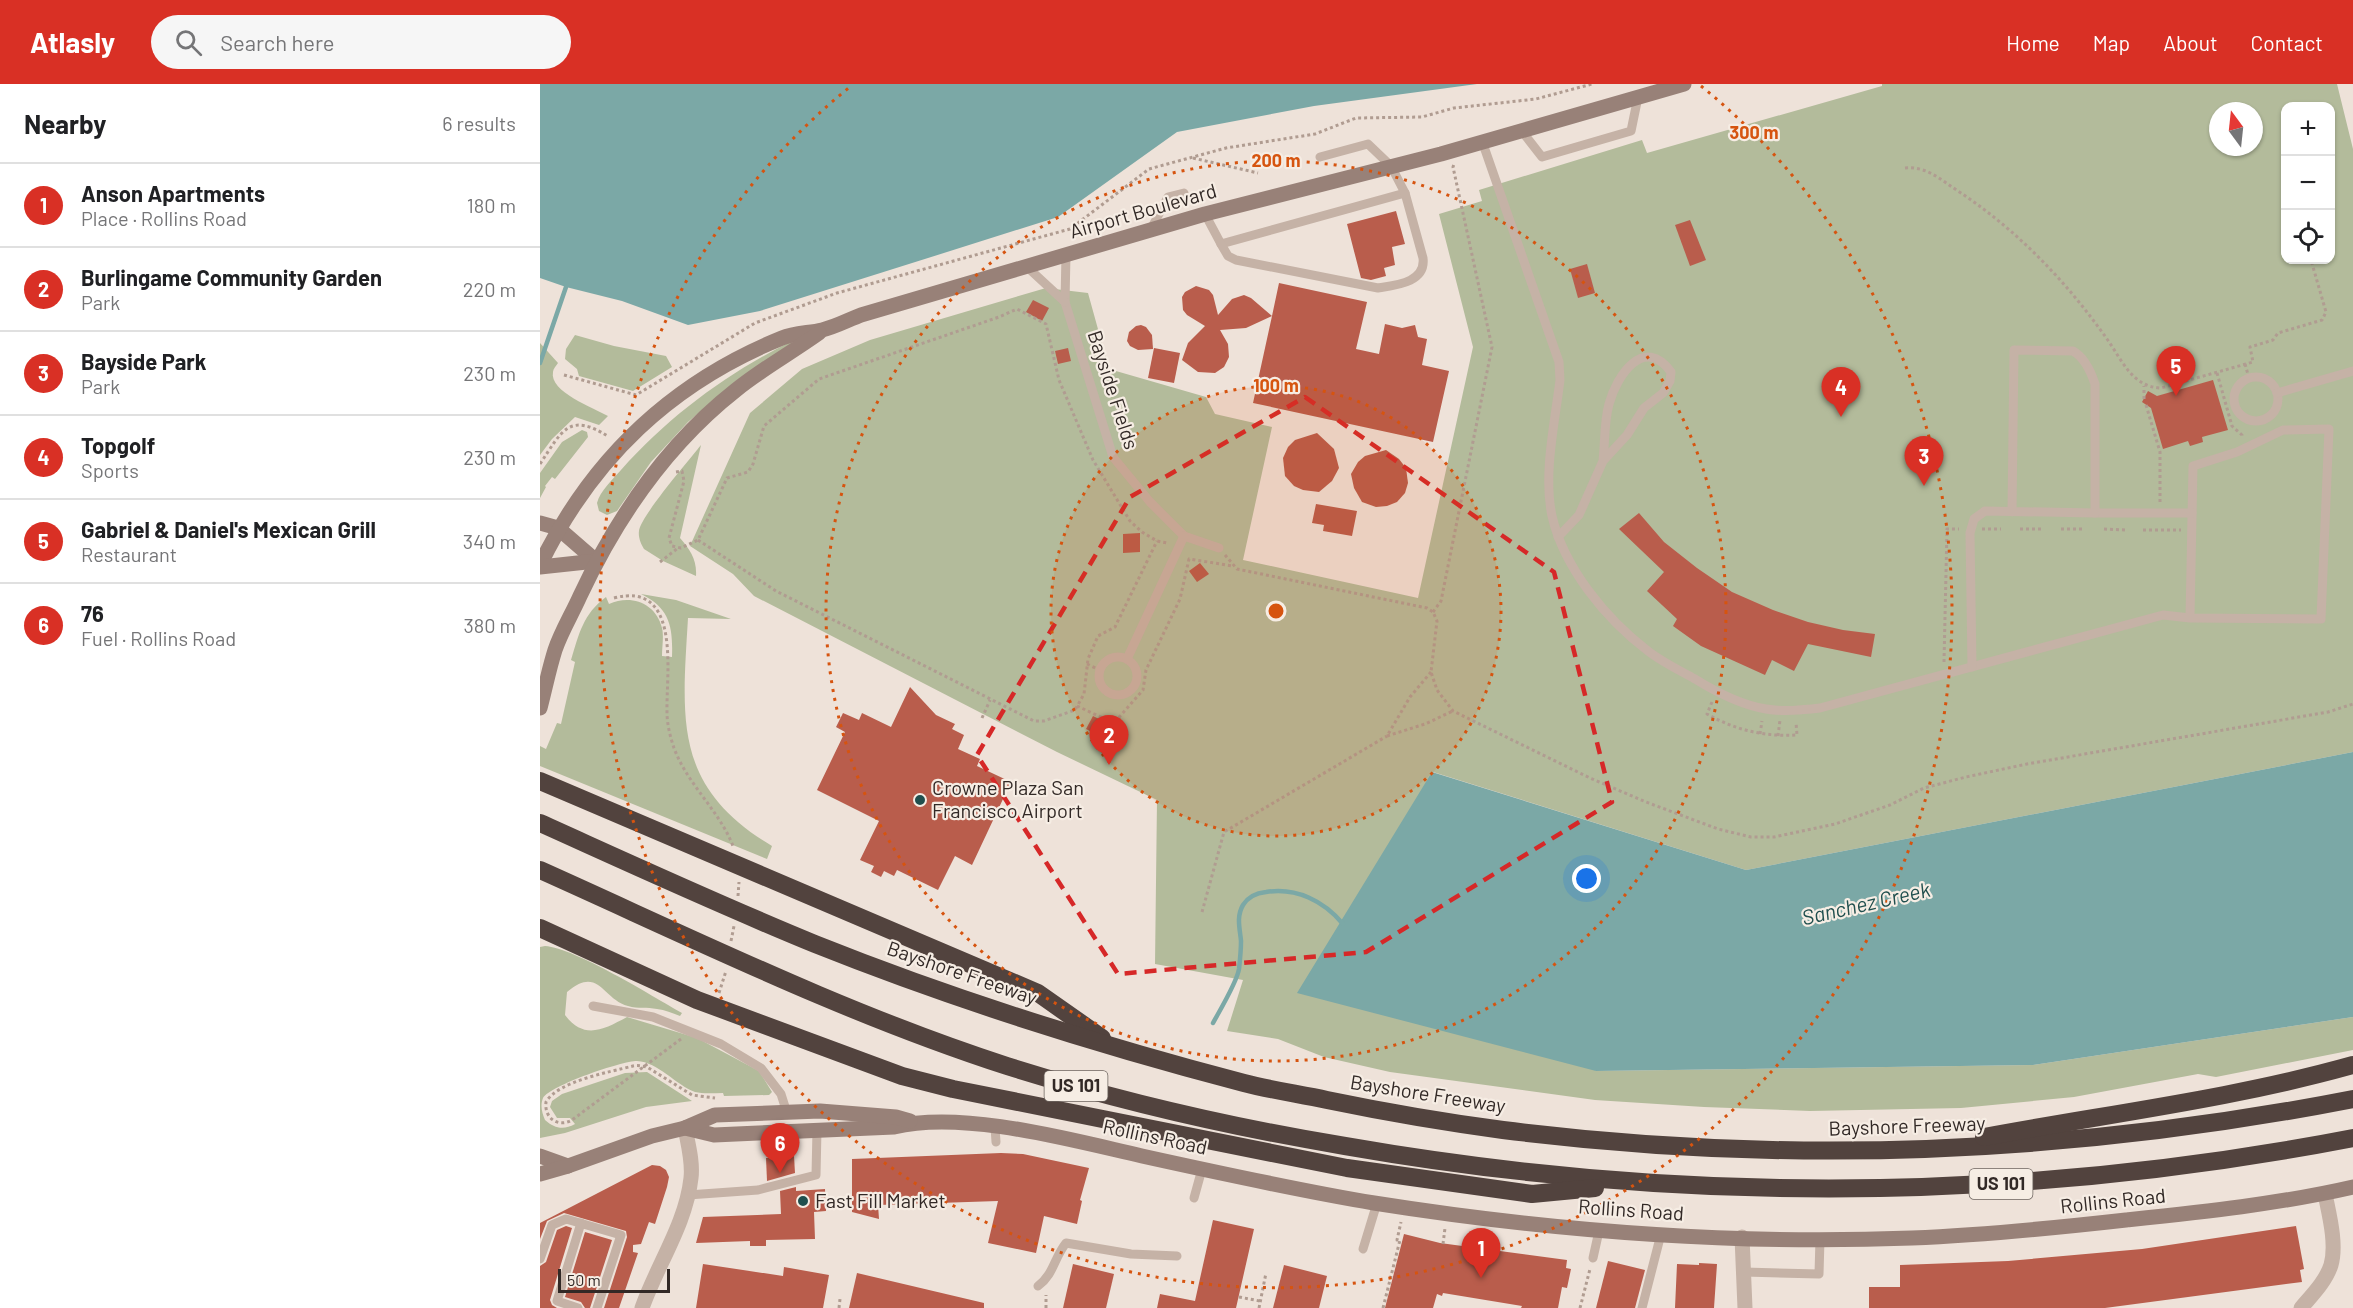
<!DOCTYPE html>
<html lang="en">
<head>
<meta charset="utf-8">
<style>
	:root { --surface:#fff; --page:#f6f6f6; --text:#202124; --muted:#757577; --line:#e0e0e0; --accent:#d93025 }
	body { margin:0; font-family:Barlow,sans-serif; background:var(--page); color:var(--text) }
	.controls { position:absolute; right:18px; top:18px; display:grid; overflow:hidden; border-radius:12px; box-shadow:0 2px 4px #0004 }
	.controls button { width:54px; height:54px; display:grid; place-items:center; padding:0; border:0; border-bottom:2px solid var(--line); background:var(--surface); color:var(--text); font:30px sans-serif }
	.compass { position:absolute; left:1669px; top:18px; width:54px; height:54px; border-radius:50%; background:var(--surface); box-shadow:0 2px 4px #0004; rotate:345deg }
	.scale { position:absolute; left:18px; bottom:15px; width:112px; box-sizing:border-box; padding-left:6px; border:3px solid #322926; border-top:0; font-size:16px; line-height:21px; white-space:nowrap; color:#322926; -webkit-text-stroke:4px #f6ede4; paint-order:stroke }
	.you { position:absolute; left:1047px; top:795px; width:21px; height:21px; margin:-15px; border:4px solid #fff; border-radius:50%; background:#1a73e8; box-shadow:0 0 0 9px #1a73e833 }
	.badge { display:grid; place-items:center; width:39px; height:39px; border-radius:50%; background:var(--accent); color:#fff; font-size:20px; font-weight:700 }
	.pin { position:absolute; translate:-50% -50px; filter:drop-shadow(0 2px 3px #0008) }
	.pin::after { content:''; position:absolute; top:32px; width:21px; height:18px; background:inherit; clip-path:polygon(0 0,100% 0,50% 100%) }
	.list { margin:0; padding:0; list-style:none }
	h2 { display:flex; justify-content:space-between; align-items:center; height:78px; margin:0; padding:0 24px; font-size:26px }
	h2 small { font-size:20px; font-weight:400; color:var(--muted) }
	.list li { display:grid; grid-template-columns:39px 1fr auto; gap:18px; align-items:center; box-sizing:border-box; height:84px; padding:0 24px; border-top:2px solid var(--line) }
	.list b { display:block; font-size:22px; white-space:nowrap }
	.list p { margin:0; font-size:20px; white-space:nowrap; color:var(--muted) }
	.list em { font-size:20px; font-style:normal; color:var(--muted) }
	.icon { flex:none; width:33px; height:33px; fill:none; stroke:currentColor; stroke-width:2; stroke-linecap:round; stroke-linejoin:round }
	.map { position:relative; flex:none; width:1813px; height:1224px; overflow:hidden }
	header { display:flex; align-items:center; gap:36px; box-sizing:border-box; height:84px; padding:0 30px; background:var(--accent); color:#fff }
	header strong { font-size:28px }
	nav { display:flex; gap:33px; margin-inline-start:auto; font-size:21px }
	.search { width:420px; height:54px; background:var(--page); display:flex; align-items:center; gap:15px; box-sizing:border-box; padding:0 21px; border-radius:33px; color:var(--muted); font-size:22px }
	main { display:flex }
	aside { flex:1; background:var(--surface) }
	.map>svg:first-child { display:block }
	.green { fill:#b3bb9b; fill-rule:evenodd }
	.water { fill:#7ba8a6 }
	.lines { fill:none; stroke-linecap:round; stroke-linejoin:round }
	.stream { stroke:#7ba8a6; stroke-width:4.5 }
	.building { fill:#b95d4c }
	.path { stroke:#b09c91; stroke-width:3; stroke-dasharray:3 3; stroke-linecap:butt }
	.lane { stroke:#c5b2a6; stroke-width:9 }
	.street { stroke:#c5b2a6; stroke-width:15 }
	.secondary { stroke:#988178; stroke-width:15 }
	.highway { stroke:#52433e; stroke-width:18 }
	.marked { fill:none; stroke:#d62828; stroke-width:4.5; stroke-dasharray:12 8; stroke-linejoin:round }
	.ring { fill:none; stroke:#d6540f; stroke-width:3; stroke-dasharray:3 6 }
	.poi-dot { fill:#204f4e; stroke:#f6ede4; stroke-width:2 }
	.labels { text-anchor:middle; stroke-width:4.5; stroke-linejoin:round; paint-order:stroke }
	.shield { fill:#f6ede4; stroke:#6d645f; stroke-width:1.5 }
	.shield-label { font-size:18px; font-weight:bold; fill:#322926 }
	.street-label { font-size:20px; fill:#322926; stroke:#f6ede4 }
	.poi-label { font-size:20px; fill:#322926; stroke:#f6ede4; text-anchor:start }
	.water-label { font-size:21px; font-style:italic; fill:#204f4e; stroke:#f6ede4 }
	.centre { fill:#d6540f; stroke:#f6ede4; stroke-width:3 }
	.ring-label { font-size:18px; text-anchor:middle; font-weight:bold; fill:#d6540f; stroke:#f6ede4; stroke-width:4.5; stroke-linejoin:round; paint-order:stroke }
</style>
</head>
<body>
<header>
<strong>Atlasly</strong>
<div class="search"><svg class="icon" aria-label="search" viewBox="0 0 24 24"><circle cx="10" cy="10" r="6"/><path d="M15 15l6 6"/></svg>Search here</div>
<nav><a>Home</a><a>Map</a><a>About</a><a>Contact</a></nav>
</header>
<main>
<aside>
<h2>Nearby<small>6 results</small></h2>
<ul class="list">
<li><span class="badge">1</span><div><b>Anson Apartments</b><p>Place · Rollins Road</p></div><em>180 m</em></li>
<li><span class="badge">2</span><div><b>Burlingame Community Garden</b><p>Park</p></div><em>220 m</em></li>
<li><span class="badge">3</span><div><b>Bayside Park</b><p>Park</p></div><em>230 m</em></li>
<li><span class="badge">4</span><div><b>Topgolf</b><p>Sports</p></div><em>230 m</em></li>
<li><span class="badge">5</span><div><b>Gabriel &amp; Daniel's Mexican Grill</b><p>Restaurant</p></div><em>340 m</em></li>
<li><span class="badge">6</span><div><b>76</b><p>Fuel · Rollins Road</p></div><em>380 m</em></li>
</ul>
</aside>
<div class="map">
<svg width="1813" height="1224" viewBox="0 0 1813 1224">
	<rect width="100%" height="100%" fill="#eee2d9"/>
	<g class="green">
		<path d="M 1342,0 L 1797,0 L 1813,65 L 1813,668 L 1206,786 L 893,688 L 1056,987 L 1493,981 L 1813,933 L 1813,966 L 1676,993 L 1658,990 L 1534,1013 L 1421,1024 L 1270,1027 L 1164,1023 L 1055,1016 L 850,988 L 784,973 L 738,955 L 687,947 L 703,896 L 615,880 L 617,716 L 517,668 L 214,512 L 193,490 L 150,462 L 210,329 L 262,285 L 330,256 L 506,204 L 548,209 L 569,285 L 666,313 L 675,330 L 732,343 L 703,476 L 878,514 L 933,263 L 899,130 L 942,117 L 939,106 L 1102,56 L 1107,69 L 1342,2 ZM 1746,22 L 1790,22 L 1790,176 L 1746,176 ZM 1678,27 L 1714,27 L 1714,63 L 1678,63 Z"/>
		<polygon points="35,251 74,262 126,272 132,283 93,307 39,292 37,285 25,275 26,265"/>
		<path d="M 250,258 L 252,259 L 197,296 L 148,338 L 111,378 L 77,427 L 67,431 L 59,427 L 57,419 C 60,407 73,395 81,386 C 129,332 186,290 250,258 Z"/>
		<path d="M 0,259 L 18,279 C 16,282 13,285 13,288 C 9,308 54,324 68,332 L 59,341 L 35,333 L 12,355 L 0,371 Z"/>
		<polygon points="42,346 47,348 48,353 15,395 12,393 5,402 6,403 0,414 0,389 22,358"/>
		<path d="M 161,361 L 140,454 C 150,466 157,475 156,492 L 123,477 L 104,465 C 101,460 98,453 99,447 C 100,433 150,375 161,361 Z"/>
		<path d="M 101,510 L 136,516 L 191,535 L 148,534 C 142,636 133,703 232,762 L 227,775 L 0,682 L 0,662 L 6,665 L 17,639 L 21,640 L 35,578 L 31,576 C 39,550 43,530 66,513 L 69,520 C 91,510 116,519 122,544 C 124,552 122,563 122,572 L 132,573 C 133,543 130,524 101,510 Z"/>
		<path d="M 5,862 C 35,864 112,912 142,929 L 140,932 C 132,929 125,926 117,925 C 107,923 98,925 88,922 C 62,915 59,881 27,908 L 25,931 C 44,956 63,946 87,933 L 157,954 L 219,987 L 232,1008 L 229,1011 L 184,1012 L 183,1009 C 174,1009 163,1010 155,1008 C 136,1001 118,978 97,977 C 82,977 11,1001 3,1014 C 0,1022 2,1029 5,1036 C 15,1045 24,1046 35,1040 L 30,1034 L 17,1034 L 10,1023 L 12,1017 L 22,1010 L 85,989 L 107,988 L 152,1017 L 106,1023 L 25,1049 L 0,1054 L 0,863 Z"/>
	</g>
	<g class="water">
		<polygon points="0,0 937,0 774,22 637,48 518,133 220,227 148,241 82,217 26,203 0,194"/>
		<polygon points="1813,668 1813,933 1493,981 1056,987 757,909 892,688 1206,786"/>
	</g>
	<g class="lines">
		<g class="stream">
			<polyline points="0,279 26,203"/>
			<path d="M 673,939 C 680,926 697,898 699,885 C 700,876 701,866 701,857 C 700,845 696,833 703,821 C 708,813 716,809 726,808 C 756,803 784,817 803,840"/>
		</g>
	</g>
	<g class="building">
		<polygon points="856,127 865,160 852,163 855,181 844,184 846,192 831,196 821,194 807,140"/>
		<polygon points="1150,136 1166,176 1150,182 1135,141"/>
		<polygon points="1047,180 1055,209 1038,214 1030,185"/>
		<polygon points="739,199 827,218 816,265 839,270 845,240 862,244 875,241 878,253 887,255 882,281 909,287 893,358 713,319 732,232 706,244 680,246 688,260 689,273 684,283 675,289 658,288 642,276 648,259 665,242 647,231 643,226 642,213 645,208 656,202 669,206 673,211 678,231 692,215 704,211 711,214 732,232"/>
		<polygon points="493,216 509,224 502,237 486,228"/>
		<polygon points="601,241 606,243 612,251 613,265 598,266 590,262 587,257 589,248 596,242"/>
		<polygon points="528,264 531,277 518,280 515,267"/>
		<polygon points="614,264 640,269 634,299 608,294"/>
		<polygon points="1673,296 1688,346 1662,353 1663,358 1650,362 1648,357 1623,365 1611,324 1602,318 1608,307 1617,312"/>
		<polygon points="777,349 794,365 799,384 792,397 779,408 763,406 754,402 745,392 743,374 748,363 755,356"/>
		<polygon points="846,366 859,375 866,384 868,399 865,409 857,418 847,422 836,423 822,418 814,404 811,390 818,378 825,372"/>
		<polygon points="776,420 817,427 812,452 783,447 784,441 772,439"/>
		<polygon points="1099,429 1124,458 1157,484 1192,508 1233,526 1268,538 1303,546 1335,550 1331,573 1268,560 1254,587 1232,576 1225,591 1161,562 1133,542 1137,535 1107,507 1124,488 1079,445"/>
		<polygon points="600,449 600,468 583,469 583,450"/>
		<polygon points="660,479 669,490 657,498 649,487"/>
		<polygon points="370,603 396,631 415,640 412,645 424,651 418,665 440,675 437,682 471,698 432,781 415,772 398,806 357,786 354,792 344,787 341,793 331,788 334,782 320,776 339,737 277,706 305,648 296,643 303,629 319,636 322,629 351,643"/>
		<polygon points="553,632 577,644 570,657 546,645"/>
		<polygon points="461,1069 483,1070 549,1084 540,1116 542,1117 537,1140 504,1132 496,1169 448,1159 458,1117 338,1121 339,1135 312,1128 312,1075"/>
		<polygon points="254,1072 255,1089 227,1097 226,1074"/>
		<polygon points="112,1081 120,1082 126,1086 129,1093 127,1103 115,1140 109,1138 101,1160 93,1161 93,1168 98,1169 79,1224 64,1224 87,1153 86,1147 24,1129 7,1137 0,1155 0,1139"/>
		<polygon points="256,1103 256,1107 285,1105 286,1127 274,1128 275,1155 226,1156 226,1162 210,1162 210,1157 156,1159 163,1133 241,1130 240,1107"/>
		<polygon points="673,1136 714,1145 696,1224 617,1224 620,1210 655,1217"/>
		<polygon points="26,1142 32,1144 10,1216 12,1221 17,1224 0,1224 0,1182 6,1178 17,1146"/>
		<polygon points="1756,1142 1764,1185 1760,1186 1762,1198 1565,1224 1329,1224 1329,1203 1360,1203 1360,1181 1468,1177 1602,1165"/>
		<polygon points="45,1148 72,1156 50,1224 45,1224 41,1218 25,1213"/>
		<polygon points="864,1150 900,1159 1027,1176 1026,1184 1031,1185 1027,1204 1022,1203 1018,1224 981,1224 982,1222 903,1209 902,1212 897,1210 893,1224 845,1224"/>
		<polygon points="1068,1177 1105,1186 1095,1224 1056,1224"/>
		<polygon points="1159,1179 1177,1180 1174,1224 1135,1224 1137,1180 1159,1181"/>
		<polygon points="163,1180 243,1192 244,1183 289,1191 283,1224 156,1224"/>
		<polygon points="533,1180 574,1190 566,1224 523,1224"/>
		<polygon points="744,1181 787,1192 779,1224 733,1224"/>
		<polygon points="317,1189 444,1219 444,1224 309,1224"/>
	</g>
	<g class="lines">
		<g class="path">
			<polyline points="653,74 718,89"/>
			<polyline points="1744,83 1746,87"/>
			<path d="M 1365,84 C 1387,82 1401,96 1418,107 C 1477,146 1526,197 1567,255 C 1582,276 1592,303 1621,304 L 1713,278 L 1710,263 L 1733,256 L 1738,249 L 1782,236 L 1786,228 L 1771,176"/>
			<polyline points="1705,280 1709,294"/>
			<polyline points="1677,289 1692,342 1702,351 1702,354"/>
			<polyline points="24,291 96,311 215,239 297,209 530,145 609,85 686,64 775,50 816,34 882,33 914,24 996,15 1052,0"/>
			<polyline points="1604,315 1604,302"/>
			<polyline points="1606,321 1620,368 1620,419"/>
			<path d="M 0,380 C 22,347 29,327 69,353"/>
			<polyline points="136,388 142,387 144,397 129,454 132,462 141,464 158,456 187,394 208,388 213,380 224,342 279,295 459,233 477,225 506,240 519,296 553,376 590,437 602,448 617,457 627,459"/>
			<polyline points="1442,445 1461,445"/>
			<polyline points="1480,445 1502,445"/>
			<polyline points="1521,445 1544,445"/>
			<polyline points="1564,445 1585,446"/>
			<polyline points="1603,446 1641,446"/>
			<polyline points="158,456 236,507 494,637 504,637 535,626 544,610 548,575 558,552 575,543 617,457"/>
			<polyline points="685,471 697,485 887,524 893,528 897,537 891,588 897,606 913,627 1050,694 1106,718 1178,745 1211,753 1234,753 1295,740 1350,721 1384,704 1426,693 1487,680 1788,628 1813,620"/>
			<polyline points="120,478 138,464"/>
			<path d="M 74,514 C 142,496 126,590 127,628 C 127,640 130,652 134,664 C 147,700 179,726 193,762"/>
			<polyline points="893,528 901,517 952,263 913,83 914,80"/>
			<polyline points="1404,578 1407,445 1419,445"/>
			<polyline points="547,580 560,586"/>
			<polyline points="891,588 870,613 847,652 885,640 913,627"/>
			<path d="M 1172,618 L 1167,630 C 1195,646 1225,653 1257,651 L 1256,638"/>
			<polyline points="537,622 574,639 603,606 606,586 640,515 649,475 693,482"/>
			<polyline points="442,634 450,616"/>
			<polyline points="1220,650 1222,637"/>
			<polyline points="1238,652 1240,636"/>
			<polyline points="198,812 199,798"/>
			<polyline points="662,828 684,748 847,652"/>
			<polyline points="191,857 194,842"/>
			<polyline points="179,909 186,887"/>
			<path d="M 141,955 L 32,1036 C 18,1044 4,1034 6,1018 C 18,997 70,988 93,982 C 98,981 102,982 107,983 L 152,1011 L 175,1014"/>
			<polyline points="903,1160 905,1144"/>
			<polyline points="699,1213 720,1217"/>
			<polyline points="299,1224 300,1215"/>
			<polyline points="506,1224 506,1211"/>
			<polyline points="719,1224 726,1189"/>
			<polyline points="843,1224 860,1156 857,1156 861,1138"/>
			<polyline points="1040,1224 1050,1185"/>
		</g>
		<g class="lane">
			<polyline points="981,46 1002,73 1091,47 1098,13"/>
			<path d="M 942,57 L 1019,278 L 1020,296 C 1015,338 1003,390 1012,432 C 1024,484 1066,535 1108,567 C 1122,578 1139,586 1155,595 C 1176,608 1201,621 1226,625 C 1244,628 1262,626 1280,624 L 1623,531 L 1650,534 L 1781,535 L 1789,345 L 1743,346 L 1697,368 L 1653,382 L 1650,534"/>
			<polyline points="665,130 681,160 865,109"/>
			<polyline points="611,145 628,113 644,109"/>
			<path d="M 681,160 L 688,172 L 696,176 L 838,204 C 857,201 886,198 883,174 L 865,109 L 851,82 L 828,60 L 780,73"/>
			<polyline points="526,170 525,218 573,373 610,418 644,452 679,464"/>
			<polyline points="486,182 525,218"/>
			<circle cx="1716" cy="315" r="22"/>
			<polyline points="1737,309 1813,287"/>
			<polyline points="1555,429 1652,429"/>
			<path d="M 1018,453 L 1039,431 L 1063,377 L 1087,351 L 1104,324 L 1123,309 L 1130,297 L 1131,288 C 1104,251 1077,291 1069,320 C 1064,338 1065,359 1063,377"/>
			<circle cx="578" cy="592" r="19"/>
			<polyline points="587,575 644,452"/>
			<path d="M 1432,583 L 1430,449 L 1434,435 L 1445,427 L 1555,429 L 1555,300 C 1551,288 1544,273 1533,267 L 1474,266 L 1472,428"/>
			<polyline points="53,922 113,933 181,960 221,984 241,1010 247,1029"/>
			<polyline points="455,1043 456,1058"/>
			<polyline points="148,1111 218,1106 276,1091 277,1046"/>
			<polyline points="654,1114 662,1085"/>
			<polyline points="823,1165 837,1119"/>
			<polyline points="1053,1174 1059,1147"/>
			<polyline points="0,1175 12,1141 26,1135 81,1151 57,1224"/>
			<polyline points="1204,1188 1279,1190 1280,1155"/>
			<path d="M 498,1202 C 514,1190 514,1174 526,1159 L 591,1170 L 637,1172"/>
			<polyline points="38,1224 17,1217 41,1139"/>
			<polyline points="1102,1224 1121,1150"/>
		</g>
		<g class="street">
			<polyline points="1202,1153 1205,1224"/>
			<path d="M 102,1224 C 117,1181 146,1140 151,1094 C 153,1078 148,1060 145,1044"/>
			<path d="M 1761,1224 C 1772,1211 1786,1197 1791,1181 C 1797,1160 1789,1130 1785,1110"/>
		</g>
		<g class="secondary">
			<polyline points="0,439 18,444 56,477"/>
			<path d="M 0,481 C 52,374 131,299 242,254 C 254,249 269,249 282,246 C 295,243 308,236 321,231 L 665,130 L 901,70 L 1144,0"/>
			<polyline points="0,483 56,477"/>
			<path d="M 0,624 C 5,605 9,585 15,566 C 21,548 32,530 40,512 C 77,433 126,361 196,306 C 222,285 251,269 279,249"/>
			<path d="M 145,1044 L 174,1051 L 354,1043 C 423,1026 531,1056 602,1072 C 679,1089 756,1106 834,1119 C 1011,1147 1193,1161 1372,1154 C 1444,1151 1515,1144 1586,1136 C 1662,1128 1739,1120 1813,1103"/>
			<polyline points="0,1072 28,1082"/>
			<polyline points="0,1090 28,1082 112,1052 145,1044 175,1031 280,1027 356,1033 370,1037"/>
		</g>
		<g class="highway">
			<polyline points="0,697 498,909 562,954"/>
			<path d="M 0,739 C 91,780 182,822 275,860 C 415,916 559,961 704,999 C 731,1006 759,1010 787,1016 C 845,1028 903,1038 963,1046 C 1247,1082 1532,1070 1813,1015"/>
			<path d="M 0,786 C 154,855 306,930 467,982 C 578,1017 691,1043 805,1062 C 1142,1121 1477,1119 1813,1054"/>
			<polyline points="0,844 157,916 362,992 413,1005 807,1084 992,1110 1055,1104"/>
			<path d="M 1444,1053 C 1567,1030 1692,1015 1813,981"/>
		</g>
	</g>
	<path class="marked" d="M 765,313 L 1014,488 L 1072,718 L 826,868 L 578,890 L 437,671 L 590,413 Z"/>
	<circle cx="736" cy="527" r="225" fill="#d6540f" fill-opacity=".12"/>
	<g class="ring">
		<circle cx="736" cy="527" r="225"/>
		<circle cx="736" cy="527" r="450"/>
		<path d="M1161 2A676 676 0 1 1 311 2"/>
	</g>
	<g class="poi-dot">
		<circle cx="380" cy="716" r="6"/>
		<circle cx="263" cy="1117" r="6"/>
	</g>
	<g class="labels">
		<g class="shield">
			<rect x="504.5" y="987" width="63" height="30" rx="4.5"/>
			<rect x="1429.5" y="1085" width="63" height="30" rx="4.5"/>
		</g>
		<g class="shield-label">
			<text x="536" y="1008">US 101</text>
			<text x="1461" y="1106">US 101</text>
		</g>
		<g class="street-label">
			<text transform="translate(603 127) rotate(-16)" y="7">Airport Boulevard</text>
			<text transform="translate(573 306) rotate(72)" y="7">Bayside Fields</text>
			<text transform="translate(422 889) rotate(19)" y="7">Bayshore Freeway</text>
			<text transform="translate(888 1010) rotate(9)" y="7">Bayshore Freeway</text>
			<text transform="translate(1367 1042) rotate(-2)" y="7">Bayshore Freeway</text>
			<text transform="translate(615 1053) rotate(12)" y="7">Rollins Road</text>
			<text transform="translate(1573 1117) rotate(-6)" y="7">Rollins Road</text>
			<text transform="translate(1091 1126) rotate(4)" y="7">Rollins Road</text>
		</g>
		<g class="poi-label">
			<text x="392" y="711">Crowne Plaza San<tspan x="392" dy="23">Francisco Airport</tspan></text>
			<text x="275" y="1124">Fast Fill Market</text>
		</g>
		<g class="water-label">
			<text transform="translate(1326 820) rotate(-13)" y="7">Sanchez Creek</text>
		</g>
	</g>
	<circle cx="736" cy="527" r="9" class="centre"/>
	<g class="ring-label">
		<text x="1214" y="55">300 m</text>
		<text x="736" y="83">200 m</text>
		<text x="736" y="308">100 m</text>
	</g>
</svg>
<div class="controls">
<button>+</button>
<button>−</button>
<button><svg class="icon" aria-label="locate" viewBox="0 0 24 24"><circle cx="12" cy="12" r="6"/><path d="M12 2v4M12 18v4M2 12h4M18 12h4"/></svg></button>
</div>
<svg class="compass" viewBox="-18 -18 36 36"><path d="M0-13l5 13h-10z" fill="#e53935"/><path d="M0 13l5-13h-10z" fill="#757577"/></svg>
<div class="scale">50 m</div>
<div class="you"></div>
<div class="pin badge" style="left:941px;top:1194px">1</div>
<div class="pin badge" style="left:569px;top:681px">2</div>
<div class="pin badge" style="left:1384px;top:402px">3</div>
<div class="pin badge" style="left:1301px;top:333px">4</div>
<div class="pin badge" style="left:1636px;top:312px">5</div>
<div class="pin badge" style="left:240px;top:1089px">6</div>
</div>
</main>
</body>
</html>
